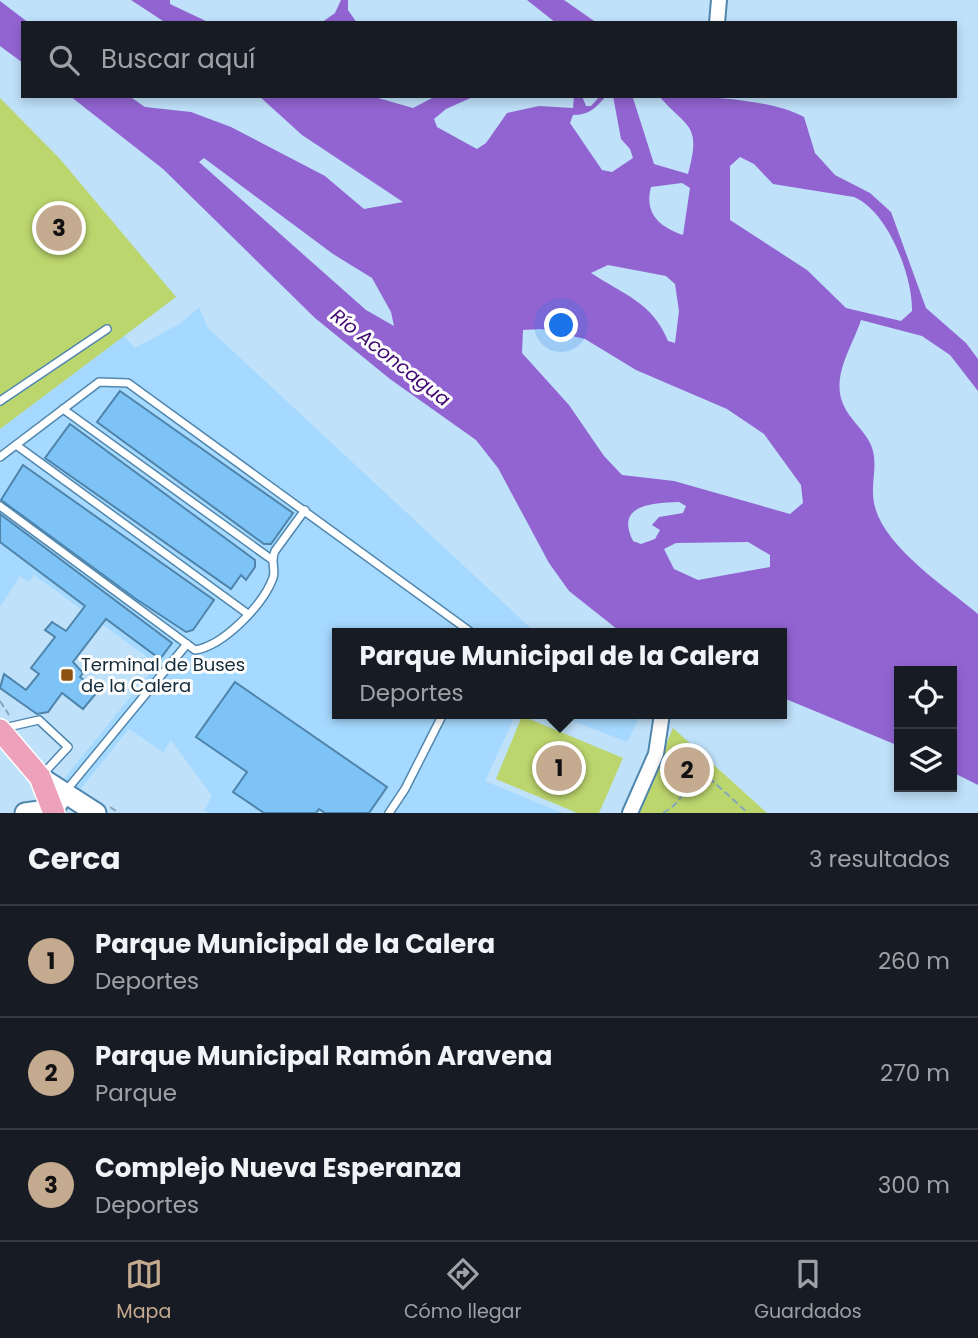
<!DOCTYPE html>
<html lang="es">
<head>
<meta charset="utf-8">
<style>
	:root { --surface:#171b24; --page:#20242c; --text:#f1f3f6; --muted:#9ea1a6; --line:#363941; --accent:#c4aa8f }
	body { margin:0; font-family:Poppins,sans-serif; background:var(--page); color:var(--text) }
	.controls { position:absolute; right:21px; bottom:21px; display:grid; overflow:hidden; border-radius:0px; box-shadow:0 4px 10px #0003 }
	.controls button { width:63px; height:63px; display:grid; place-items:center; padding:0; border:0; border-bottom:2px solid var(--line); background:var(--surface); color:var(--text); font:35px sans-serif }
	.you { position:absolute; left:562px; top:326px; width:24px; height:24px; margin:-18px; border:5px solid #fff; border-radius:50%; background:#1a73e8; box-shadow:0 0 0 10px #1a73e833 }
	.badge { display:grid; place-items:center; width:46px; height:46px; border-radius:50%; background:var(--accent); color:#111; font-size:23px; font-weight:700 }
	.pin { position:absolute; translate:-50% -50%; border:4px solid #fff; box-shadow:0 2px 7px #0006 }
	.popup { position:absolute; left:332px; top:628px; width:455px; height:91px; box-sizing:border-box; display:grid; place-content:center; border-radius:0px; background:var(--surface); filter:drop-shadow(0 2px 5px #0005); font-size:23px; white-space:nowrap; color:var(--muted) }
	.popup b { font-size:26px; color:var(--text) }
	.popup::after { content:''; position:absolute; left:50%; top:100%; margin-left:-14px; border:14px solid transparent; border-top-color:var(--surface) }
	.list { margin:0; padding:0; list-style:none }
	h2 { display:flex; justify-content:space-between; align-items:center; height:91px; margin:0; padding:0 28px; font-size:30px }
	h2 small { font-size:23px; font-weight:400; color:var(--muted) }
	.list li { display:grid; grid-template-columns:46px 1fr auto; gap:21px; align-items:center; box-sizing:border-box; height:112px; padding:0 28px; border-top:2px solid var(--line) }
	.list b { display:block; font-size:26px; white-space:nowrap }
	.list p { margin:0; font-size:23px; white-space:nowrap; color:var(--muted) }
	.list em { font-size:23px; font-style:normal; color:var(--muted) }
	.icon { flex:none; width:38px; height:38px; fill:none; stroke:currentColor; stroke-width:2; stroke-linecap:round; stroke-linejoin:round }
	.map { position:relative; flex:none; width:978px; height:813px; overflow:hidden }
	.search { position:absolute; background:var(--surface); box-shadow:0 4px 10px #0003; left:21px; right:21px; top:21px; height:77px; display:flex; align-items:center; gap:18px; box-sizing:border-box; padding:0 24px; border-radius:0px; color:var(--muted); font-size:26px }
	.sheet { height:427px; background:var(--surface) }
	nav { display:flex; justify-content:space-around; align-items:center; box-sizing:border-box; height:98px; border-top:2px solid var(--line); background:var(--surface); font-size:19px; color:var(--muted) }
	nav a { display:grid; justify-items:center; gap:4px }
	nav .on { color:var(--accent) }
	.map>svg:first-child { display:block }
	.built { fill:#a6d9ff }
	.green { fill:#bcd66e }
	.water { fill:#9264d2; fill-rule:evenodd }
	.building { fill:#7ec3f5; stroke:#4e84ab; stroke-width:2 }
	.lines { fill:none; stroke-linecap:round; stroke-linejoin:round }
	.service-casing { stroke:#5087ae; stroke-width:10 }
	.minor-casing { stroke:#5087ae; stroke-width:18 }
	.secondary-casing { stroke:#5087ae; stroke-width:23 }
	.primary-casing { stroke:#fff; stroke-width:24 }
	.path { stroke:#87a6bc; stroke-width:2; stroke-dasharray:7 3.5; stroke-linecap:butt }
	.service { stroke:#fff; stroke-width:7 }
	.minor { stroke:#fff; stroke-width:14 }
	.secondary { stroke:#fff; stroke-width:19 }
	.primary { stroke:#eda1bb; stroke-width:21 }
	.poi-dot { fill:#8d5111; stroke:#fdfdfd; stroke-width:2.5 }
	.labels { text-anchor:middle; stroke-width:6; stroke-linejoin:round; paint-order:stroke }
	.poi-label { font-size:18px; fill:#142b3b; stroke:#fdfdfd; text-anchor:start }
	.water-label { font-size:19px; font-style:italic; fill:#410972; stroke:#fdfdfd }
</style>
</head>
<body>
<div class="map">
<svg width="978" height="813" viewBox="0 0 978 813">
	<rect width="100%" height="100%" fill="#bfe1fa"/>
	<g class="built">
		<polygon points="199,307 208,328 536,633 337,633 337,714 516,714 485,781 563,813 208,813 204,811 212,796 171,740 163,752 129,729 78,792 63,780 157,664 34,575 29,582 20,576 0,607 0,429 124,336 135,348 181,323"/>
		<polygon points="555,714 630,714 638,721 627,742"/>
	</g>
	<g class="green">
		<polygon points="0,98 60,159 176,297 0,429"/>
		<polygon points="522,716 623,758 599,813 577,813 496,779"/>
		<polygon points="673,728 767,813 637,813"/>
	</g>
	<g class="water">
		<polygon points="131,0 170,0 170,4 210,23 166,23"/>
		<polygon points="341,0 348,0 348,10 357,23 321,23 335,13"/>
		<polygon points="527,0 564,0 597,23 556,23"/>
		<polygon points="0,1 29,23 23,23 23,63 0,46"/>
		<path d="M 70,96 L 129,96 L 145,107 L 191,112 L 231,127 L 325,176 L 364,209 L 403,202 L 302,135 L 259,96 L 371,96 L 413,108 L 436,96 L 475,96 L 446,109 L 434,119 L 437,127 L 477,149 L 486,143 L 507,113 L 539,106 L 573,108 L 574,96 L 582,96 L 586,106 L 591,106 L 600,96 L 606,96 C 596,108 589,115 573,115 L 570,123 L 602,170 L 612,172 L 633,158 L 630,149 L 621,139 L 613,96 L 633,98 L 654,164 L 688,174 C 702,122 687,129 659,96 C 699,96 768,98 804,117 L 815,153 L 835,175 L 870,193 L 891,212 L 926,308 L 966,343 L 978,359 L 978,391 L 950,355 L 922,336 L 861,320 C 852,348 828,380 846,410 C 853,422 866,433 871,445 C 879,464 870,483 874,503 C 882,546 946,587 978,614 L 978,785 L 952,772 L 952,671 L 899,671 L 899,746 L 781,697 L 781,633 L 622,633 L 569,591 L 549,563 L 498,468 L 476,440 L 390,379 L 315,318 L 163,169 ZM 740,157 L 754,164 L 773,184 L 854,197 C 888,211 913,277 912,311 L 901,321 L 846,308 L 807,270 L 730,220 L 730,166 ZM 204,158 L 333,254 L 372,278 L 391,312 L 394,326 L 366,310 L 199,162 ZM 682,183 L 690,188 L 683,235 C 659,227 644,213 651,187 ZM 608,265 L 666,276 L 675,284 L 679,311 L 675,343 L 668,341 C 653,303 623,294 591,273 ZM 541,329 L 585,339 L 636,370 L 727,409 L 764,434 L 801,485 L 803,503 L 790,514 L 674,481 L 622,475 L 604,456 L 569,405 L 522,353 L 523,330 ZM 679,502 L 686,506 L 683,513 L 659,517 L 652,525 L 660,530 L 655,539 L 641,544 L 633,541 C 615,505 651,503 679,502 ZM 748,542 L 770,555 L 770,567 L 698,580 L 674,569 L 664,549 L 676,543 Z"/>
	</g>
	<g class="building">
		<polygon points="120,391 293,513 271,544 264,544 97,422"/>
		<polygon points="70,424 255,560 255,567 246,580 241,575 231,589 45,458"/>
		<polygon points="23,465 214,600 193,630 186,632 136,599 1,500"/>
		<polygon points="0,514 172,643 160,659 106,619 73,662 83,673 80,677 98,691 83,709 62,693 48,712 37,714 0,688 4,674 26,690 39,674 31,668 55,637 45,630 52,622 66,631 85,606 0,542"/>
		<polygon points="235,682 387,787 369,813 325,813 319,809 316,813 264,813 233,792 247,772 196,737"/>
	</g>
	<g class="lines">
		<defs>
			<g id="service">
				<polyline points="0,401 107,329"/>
				<polyline points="63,409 271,559"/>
				<polyline points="16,445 248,614"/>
				<polyline points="0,457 99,382 128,383 472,633"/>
				<path d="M 0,506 L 195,650 C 223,646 263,605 273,578 C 276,569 270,561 275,551 L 305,510"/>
				<polyline points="4,728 39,720 68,747 42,775"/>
				<polyline points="65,792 187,644"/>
				<polyline points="389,813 405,789 443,714"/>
			</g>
			<g id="minor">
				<polyline points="717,23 719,0"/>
				<polyline points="630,813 656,754 662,714"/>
			</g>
			<g id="secondary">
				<polyline points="40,777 96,813"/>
				<polyline points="25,813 54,809 61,798"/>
			</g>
			<polyline id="primary" points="0,730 40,777 54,813"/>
		</defs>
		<use href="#service" class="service-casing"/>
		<use href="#minor" class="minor-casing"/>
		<use href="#secondary" class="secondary-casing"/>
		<use href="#primary" class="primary-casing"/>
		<g class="path">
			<polyline points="0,701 9,715"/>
			<polyline points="690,783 707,776 748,813"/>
			<polyline points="110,807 119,813"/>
			<path d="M 663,813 C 683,802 689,786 688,764 L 674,750"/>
		</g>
		<use href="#service" class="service"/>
		<use href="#minor" class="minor"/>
		<use href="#secondary" class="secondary"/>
		<use href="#primary" class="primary"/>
	</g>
	<rect class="poi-dot" x="60" y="668" width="14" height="14" rx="3.5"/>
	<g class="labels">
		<g class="poi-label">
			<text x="81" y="671">Terminal de Buses<tspan x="81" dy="21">de la Calera</tspan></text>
		</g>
		<g class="water-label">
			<text transform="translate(391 357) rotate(38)" y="7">Río Aconcagua</text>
		</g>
	</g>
</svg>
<div class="controls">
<button><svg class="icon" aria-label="locate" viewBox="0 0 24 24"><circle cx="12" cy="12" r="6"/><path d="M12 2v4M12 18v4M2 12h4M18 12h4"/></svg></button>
<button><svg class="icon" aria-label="layers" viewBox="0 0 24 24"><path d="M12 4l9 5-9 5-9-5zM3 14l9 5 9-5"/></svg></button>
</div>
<div class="you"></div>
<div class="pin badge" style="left:559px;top:768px">1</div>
<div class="popup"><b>Parque Municipal de la Calera</b>Deportes</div>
<div class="pin badge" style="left:687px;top:770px">2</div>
<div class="pin badge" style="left:59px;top:228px">3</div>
<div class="search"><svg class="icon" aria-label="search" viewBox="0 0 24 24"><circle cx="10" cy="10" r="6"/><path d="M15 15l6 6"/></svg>Buscar aquí</div>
</div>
<section class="sheet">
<h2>Cerca<small>3 resultados</small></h2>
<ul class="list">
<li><span class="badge">1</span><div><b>Parque Municipal de la Calera</b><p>Deportes</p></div><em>260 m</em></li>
<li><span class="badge">2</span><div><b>Parque Municipal Ramón Aravena</b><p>Parque</p></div><em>270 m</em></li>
<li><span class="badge">3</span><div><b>Complejo Nueva Esperanza</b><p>Deportes</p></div><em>300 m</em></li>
</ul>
</section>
<nav>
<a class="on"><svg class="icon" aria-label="map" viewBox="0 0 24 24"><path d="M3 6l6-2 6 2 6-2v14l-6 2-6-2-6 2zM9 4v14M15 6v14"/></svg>Mapa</a>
<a><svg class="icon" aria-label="directions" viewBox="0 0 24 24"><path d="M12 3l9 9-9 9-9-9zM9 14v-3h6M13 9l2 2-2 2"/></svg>Cómo llegar</a>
<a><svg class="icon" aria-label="saved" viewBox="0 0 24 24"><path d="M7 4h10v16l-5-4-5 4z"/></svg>Guardados</a>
</nav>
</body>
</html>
